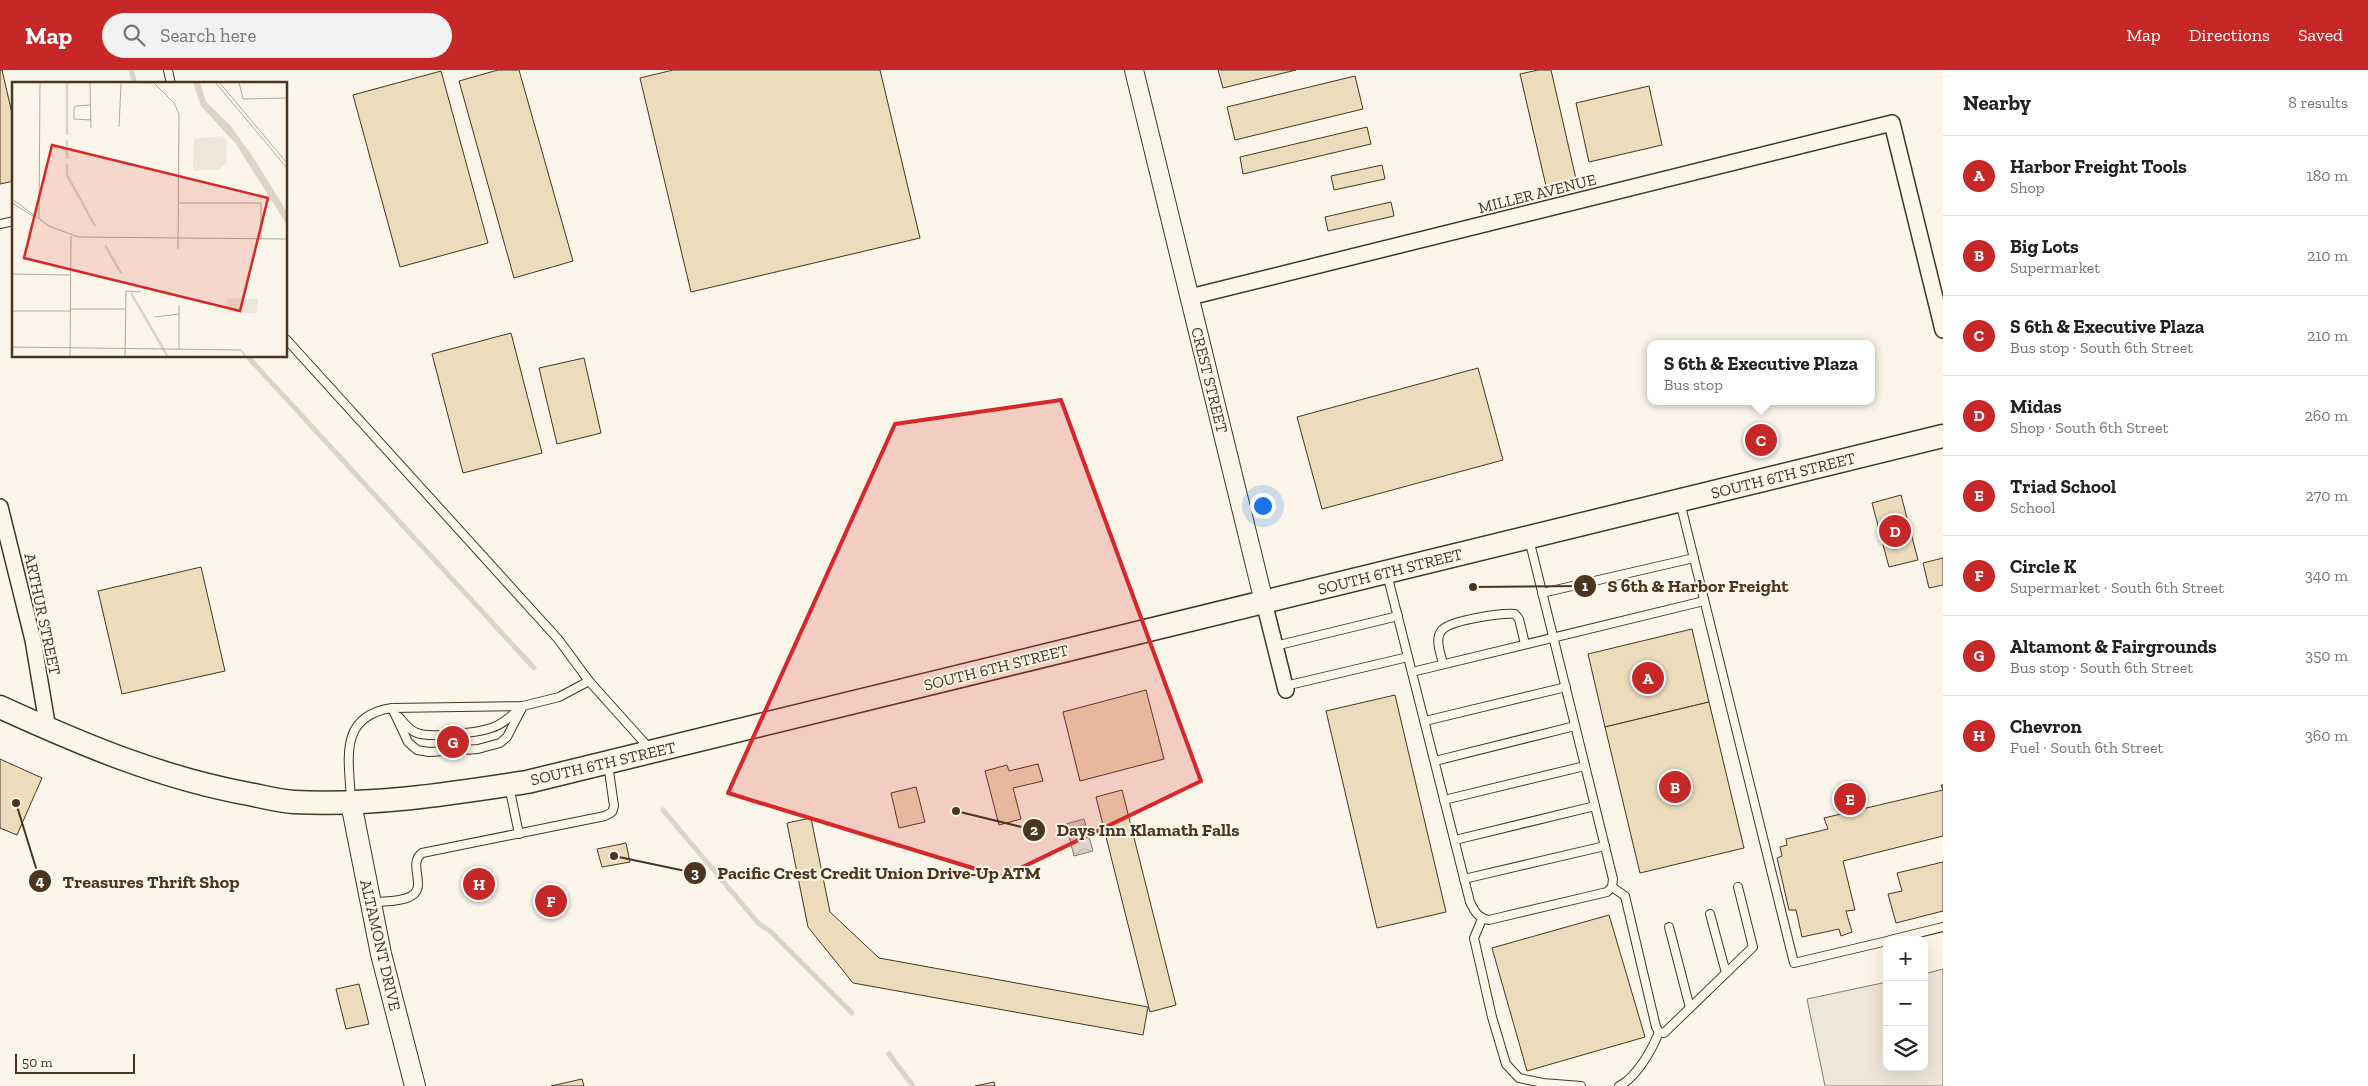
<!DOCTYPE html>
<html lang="en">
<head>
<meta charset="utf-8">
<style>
	:root { --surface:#fff; --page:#f2f2f2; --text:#222; --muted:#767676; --line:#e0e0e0; --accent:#c62828 }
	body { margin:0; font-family:"Zilla Slab",serif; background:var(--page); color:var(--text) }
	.controls { position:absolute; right:15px; bottom:15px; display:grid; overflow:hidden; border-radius:10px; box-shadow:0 5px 20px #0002 }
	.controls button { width:45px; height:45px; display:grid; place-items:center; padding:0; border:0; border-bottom:1px solid var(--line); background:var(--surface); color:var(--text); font:25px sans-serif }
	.scale { position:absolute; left:15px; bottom:12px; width:120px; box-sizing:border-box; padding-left:5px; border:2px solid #4a3520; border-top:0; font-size:14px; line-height:18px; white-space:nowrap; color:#4a3520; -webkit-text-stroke:4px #fbf6e9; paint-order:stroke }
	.you { position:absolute; left:1262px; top:435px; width:18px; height:18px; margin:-12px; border:4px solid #fff; border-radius:50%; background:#1a73e8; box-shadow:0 0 0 8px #1a73e833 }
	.badge { display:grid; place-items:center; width:32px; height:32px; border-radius:50%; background:var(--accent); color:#fff; font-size:16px; font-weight:700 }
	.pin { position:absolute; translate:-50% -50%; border:2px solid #fff; box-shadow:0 1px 5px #0006 }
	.popup { position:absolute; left:1647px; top:270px; width:228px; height:65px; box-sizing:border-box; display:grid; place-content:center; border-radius:10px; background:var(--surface); filter:drop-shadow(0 1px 4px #0005); font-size:16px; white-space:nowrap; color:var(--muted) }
	.popup b { font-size:19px; color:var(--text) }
	.popup::after { content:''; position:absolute; left:50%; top:100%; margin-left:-10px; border:10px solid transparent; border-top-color:var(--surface) }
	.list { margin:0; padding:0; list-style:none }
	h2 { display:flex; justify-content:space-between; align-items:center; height:65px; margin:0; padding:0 20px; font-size:21px }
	h2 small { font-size:16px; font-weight:400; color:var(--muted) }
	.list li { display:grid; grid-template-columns:32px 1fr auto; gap:15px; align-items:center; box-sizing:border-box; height:80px; padding:0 20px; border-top:1px solid var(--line) }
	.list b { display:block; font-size:19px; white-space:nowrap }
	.list p { margin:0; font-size:16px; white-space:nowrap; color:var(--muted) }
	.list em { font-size:16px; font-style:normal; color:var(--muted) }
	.icon { flex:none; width:28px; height:28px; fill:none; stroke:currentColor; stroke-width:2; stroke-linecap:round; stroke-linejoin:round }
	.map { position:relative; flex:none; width:1943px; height:1016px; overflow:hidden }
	header { display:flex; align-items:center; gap:30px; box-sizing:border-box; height:70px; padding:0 25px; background:var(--accent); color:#fff }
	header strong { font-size:24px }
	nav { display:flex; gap:28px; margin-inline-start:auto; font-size:18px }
	.search { width:350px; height:45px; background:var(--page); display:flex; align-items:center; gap:12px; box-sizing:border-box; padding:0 18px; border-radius:28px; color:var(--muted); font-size:19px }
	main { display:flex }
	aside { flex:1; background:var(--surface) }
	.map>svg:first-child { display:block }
	.park { fill:#ede6d9; stroke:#887966 }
	.water { fill:url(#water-waves); stroke:#887966 }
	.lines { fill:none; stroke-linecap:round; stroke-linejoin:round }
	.stream { stroke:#dcd4c6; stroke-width:5 }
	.building { fill:#ecdcbc; stroke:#4a3520 }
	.service-casing { stroke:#4a3520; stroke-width:10 }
	.minor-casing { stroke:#4a3520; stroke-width:18 }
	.tertiary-casing { stroke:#4a3520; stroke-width:20 }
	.secondary-casing { stroke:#4a3520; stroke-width:22 }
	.primary-casing { stroke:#4a3520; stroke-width:25 }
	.service { stroke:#fbf6e9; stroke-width:8 }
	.minor { stroke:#fbf6e9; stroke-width:15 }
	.tertiary { stroke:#fbf6e9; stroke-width:18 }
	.secondary { stroke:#fbf6e9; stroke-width:20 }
	.primary { stroke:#fbf6e9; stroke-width:22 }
	.marked { fill:#d62828; fill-opacity:0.2; stroke:#d62828; stroke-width:4; stroke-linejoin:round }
	.labels { text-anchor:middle; stroke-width:4; stroke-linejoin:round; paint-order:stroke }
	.street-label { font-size:16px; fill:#4a3520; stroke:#fbf6e9 }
	.inset-river { fill:none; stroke:#dcd4c6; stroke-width:2.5 }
	.inset-road { fill:none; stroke:#b4a999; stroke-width:1 }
	.view { fill:#d62828; fill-opacity:0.15; stroke:#d62828; stroke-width:2.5 }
	.inset-edge { fill:none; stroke:#4a3520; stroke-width:2.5 }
	.leader { fill:none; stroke:#4a3520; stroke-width:2 }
	.callout-dot { fill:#4a3520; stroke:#fbf6e9; stroke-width:2 }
	.mark-label { font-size:15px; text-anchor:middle; font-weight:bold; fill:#fff }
	.callout-label { font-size:18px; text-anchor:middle; font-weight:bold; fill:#4a3520; stroke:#fbf6e9; stroke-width:4; stroke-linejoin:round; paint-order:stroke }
</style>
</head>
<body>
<header>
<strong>Map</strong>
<div class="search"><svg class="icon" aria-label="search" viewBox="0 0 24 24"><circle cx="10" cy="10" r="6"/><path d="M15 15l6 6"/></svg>Search here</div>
<nav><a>Map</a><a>Directions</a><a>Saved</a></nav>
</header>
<main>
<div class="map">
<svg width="1943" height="1016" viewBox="0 0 1943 1016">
	<defs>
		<pattern id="water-waves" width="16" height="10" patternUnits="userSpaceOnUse" patternTransform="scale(1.25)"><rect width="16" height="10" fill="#dcd4c6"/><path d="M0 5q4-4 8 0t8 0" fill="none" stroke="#beb7aa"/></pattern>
	</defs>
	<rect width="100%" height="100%" fill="#fbf6e9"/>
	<polygon class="park" points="1943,899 1943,1016 1825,1016 1807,929 1887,912 1887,997 1924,997 1924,904"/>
	<polygon class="water" points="1084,749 1093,781 1074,786 1066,754"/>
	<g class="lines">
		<g class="stream">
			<polyline points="131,0 135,14"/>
			<polyline points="247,286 534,598"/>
			<polyline points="663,740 759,854 770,861 852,943"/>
			<polyline points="889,984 913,1016"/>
		</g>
	</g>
	<g class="building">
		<polygon points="0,0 2,0 14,52 14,111 0,114"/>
		<polygon points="498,0 519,0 573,191 514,208 459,11"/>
		<polygon points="673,0 880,0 920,168 691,222 640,8"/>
		<polygon points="1218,0 1296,0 1223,18"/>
		<polygon points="1538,0 1551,0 1576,109 1546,116 1520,4"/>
		<polygon points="441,1 488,173 400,197 353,25"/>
		<polygon points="1355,6 1363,39 1235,70 1227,37"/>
		<polygon points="1649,16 1662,75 1589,92 1576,33"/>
		<polygon points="1367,57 1371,74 1243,104 1240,87"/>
		<polygon points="1382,95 1385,109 1334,120 1331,106"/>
		<polygon points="1391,132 1394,146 1328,161 1325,147"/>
		<polygon points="511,263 542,383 463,403 432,284"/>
		<polygon points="584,288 601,363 557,374 539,298"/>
		<polygon points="1478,298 1503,390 1322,439 1297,347"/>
		<polygon points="1901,425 1918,490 1889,497 1872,433"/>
		<polygon points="1943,488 1943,515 1929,518 1923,493"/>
		<polygon points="201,497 225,601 122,624 98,521"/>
		<polygon points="1692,559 1709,632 1605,657 1588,584"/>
		<polygon points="1146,620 1164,689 1080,711 1063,642"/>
		<polygon points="1395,625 1446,842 1377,858 1326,641"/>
		<polygon points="1709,632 1744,778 1640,803 1605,657"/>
		<polygon points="0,689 42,708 17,765 0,758"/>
		<polygon points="1038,694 1043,711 1013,718 1021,749 999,755 985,701 1007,695 1009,701"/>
		<polygon points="1941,715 1943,715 1943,766 1843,791 1855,840 1846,841 1852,862 1841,866 1839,859 1802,867 1796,840 1789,840 1777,788 1782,786 1780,777 1787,775 1786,769 1828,759 1824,748 1943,720"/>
		<polygon points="916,717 925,752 899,758 891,723"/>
		<polygon points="1122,720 1176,935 1150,942 1096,727"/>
		<polygon points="811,748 830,842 879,888 1148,937 1143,965 853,913 808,857 787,753"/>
		<polygon points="626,773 630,792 602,797 597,779"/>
		<polygon points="1943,792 1943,841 1896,853 1888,824 1902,821 1897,803"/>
		<polygon points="1609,845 1645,967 1527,1001 1492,878"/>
		<polygon points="359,914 369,954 346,959 336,919"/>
		<polygon points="582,1009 584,1016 551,1016"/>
		<polygon points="994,1012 995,1016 975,1016"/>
	</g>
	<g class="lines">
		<defs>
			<g id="service">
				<polyline points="168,0 171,14"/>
				<polyline points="0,154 14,151"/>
				<polyline points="286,269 558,569 589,611 650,679"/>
				<polyline points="1680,432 1794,893 1887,871"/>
				<path d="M 1387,504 L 1470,832 C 1475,842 1478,848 1489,850 L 1607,822 L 1612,817 L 1613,809 L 1529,469"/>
				<polyline points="1542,523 1694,488"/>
				<polyline points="1275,576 1398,546"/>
				<path d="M 1443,594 C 1441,584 1434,569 1442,560 C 1451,550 1501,543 1515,544 L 1519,549 L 1525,574"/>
				<polyline points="1412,602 1704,531"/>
				<polyline points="1285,616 1408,587"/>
				<polyline points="392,638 408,672 417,680 429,682 478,679 500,673 507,667 523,636"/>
				<path d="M 399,647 C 404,653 409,660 417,663 C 430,668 477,663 491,658 C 502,655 511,646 520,638"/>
				<polyline points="1425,651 1566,617"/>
				<polyline points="1435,691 1575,656"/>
				<polyline points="509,716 519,764"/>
				<path d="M 351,730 C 349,689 338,646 392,638 L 523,636 L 559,627 L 589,611"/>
				<polyline points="1444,730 1585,696"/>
				<polyline points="1455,770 1595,736"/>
				<polyline points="1464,809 1605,776"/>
				<polyline points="1612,817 1625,826 1656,957 1659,962 1664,963 1753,877 1738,817"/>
				<path d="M 371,833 C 382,831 396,832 407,828 C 431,820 406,795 422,783 L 605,746 L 612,742 L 614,736 L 608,694"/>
				<polyline points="1710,844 1726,903"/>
				<polyline points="1482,849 1474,868 1492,947 1506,994 1519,1008 1543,1013 1581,1016"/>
				<polyline points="1669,857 1690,938"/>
				<polyline points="1890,870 1943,857"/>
				<path d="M 1619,1016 C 1636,1008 1652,980 1659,962"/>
			</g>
			<g id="minor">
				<polyline points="1190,227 1892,53 1943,260"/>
				<polyline points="0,437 33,570 48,659"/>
				<polyline points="1264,532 1286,620"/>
			</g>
			<polyline id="tertiary" points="1134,0 1264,532"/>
			<polyline id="secondary" points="351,733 381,884 415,1016"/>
			<path id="primary" d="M 0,637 C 81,674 161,708 249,724 C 264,727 279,731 294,732 C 373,736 449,724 527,712 L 1943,366"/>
		</defs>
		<use href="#service" class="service-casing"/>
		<use href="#minor" class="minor-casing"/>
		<use href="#tertiary" class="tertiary-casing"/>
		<use href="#secondary" class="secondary-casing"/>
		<use href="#primary" class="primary-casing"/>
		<use href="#service" class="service"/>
		<use href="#minor" class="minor"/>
		<use href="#tertiary" class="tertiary"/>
		<use href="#secondary" class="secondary"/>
		<use href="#primary" class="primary"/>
	</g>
	<path class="marked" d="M 1061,330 L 1201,711 L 1002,807 L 728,723 L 895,354 Z"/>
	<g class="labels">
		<g class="street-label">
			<text transform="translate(1537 123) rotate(-14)" y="6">MILLER AVENUE</text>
			<text transform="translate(1210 310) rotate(76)" y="6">CREST STREET</text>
			<text transform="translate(1783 405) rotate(-14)" y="6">SOUTH 6TH STREET</text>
			<text transform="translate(1390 501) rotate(-14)" y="6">SOUTH 6TH STREET</text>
			<text transform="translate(43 544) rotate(78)" y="6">ARTHUR STREET</text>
			<text transform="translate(996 597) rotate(-14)" y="6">SOUTH 6TH STREET</text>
			<text transform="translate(603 693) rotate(-13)" y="6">SOUTH 6TH STREET</text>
			<text transform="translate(381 875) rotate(77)" y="6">ALTAMONT DRIVE</text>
		</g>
	</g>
	<g transform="translate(12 12)">
		<rect width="275" height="275" fill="#fbf6e9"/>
		<path d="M 211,54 L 215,60 L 214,81 L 207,87 L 181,89 L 182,57 ZM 215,216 L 246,217 L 245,231 L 215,230 Z" fill="#ede6d9"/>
		<path d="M 181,0 L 188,0 L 194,20 L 218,43 L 243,78 L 275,130 L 275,143 L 224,62 L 189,24 Z" fill="#dcd4c6"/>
		<path class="inset-river" d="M 55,53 L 55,0M 55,58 L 55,77M 55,82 L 55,93 L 83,144M 93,163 L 109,191M 119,211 L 156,275"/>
		<path class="inset-road" d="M 78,0 L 79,46M 104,0 L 141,1M 141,0 L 162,21 L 167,32 L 166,167M 203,0 L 275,86M 207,0 L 275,81M 227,0 L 231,17 L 275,16M 79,23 L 63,24 L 62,27 L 62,37 L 79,38M 107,45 L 109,2M 0,117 L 37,144 L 66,155 L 275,157M 0,121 L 21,134M 166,121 L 249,121 L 249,157M 27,137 L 28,0M 0,192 L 58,193M 167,223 L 167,268M 58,227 L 113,227M 0,229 L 58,229M 143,235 L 167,232M 0,265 L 229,268 L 234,275M 58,275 L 59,154M 113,275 L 114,209 L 129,210"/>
		<path class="view" d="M 40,63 L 256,116 L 228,229 L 12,176 Z"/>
		<rect width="275" height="275" class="inset-edge"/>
	</g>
	<path class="leader" d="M1473 517L1585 516M956 741L1034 760M614 786L695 803M16 733L40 811"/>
	<g class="callout-dot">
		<circle cx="1473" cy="517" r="5"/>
		<circle cx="956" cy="741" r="5"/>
		<circle cx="614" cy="786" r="5"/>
		<circle cx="16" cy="733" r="5"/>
		<circle cx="1585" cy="516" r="12"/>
		<circle cx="1034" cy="760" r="12"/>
		<circle cx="695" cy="803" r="12"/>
		<circle cx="40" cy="811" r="12"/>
	</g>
	<g class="mark-label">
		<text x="1585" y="521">1</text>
		<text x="1034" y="765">2</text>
		<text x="695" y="808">3</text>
		<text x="40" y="816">4</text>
	</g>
	<g class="callout-label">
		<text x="1698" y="522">S 6th &amp; Harbor Freight</text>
		<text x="1148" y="766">Days Inn Klamath Falls</text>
		<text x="879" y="809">Pacific Crest Credit Union Drive-Up ATM</text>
		<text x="151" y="818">Treasures Thrift Shop</text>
	</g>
</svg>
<div class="controls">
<button>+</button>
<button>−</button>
<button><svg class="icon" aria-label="layers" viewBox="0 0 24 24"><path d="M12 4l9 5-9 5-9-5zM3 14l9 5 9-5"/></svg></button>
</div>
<div class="scale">50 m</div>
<div class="you"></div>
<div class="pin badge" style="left:1648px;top:608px">A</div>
<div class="pin badge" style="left:1675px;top:717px">B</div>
<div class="pin badge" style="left:1761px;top:370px">C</div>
<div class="popup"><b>S 6th &amp; Executive Plaza</b>Bus stop</div>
<div class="pin badge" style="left:1895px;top:461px">D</div>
<div class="pin badge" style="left:1850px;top:729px">E</div>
<div class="pin badge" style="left:551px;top:831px">F</div>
<div class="pin badge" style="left:453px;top:672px">G</div>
<div class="pin badge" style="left:479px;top:814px">H</div>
</div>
<aside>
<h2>Nearby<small>8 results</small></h2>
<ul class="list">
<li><span class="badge">A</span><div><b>Harbor Freight Tools</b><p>Shop</p></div><em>180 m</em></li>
<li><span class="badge">B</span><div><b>Big Lots</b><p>Supermarket</p></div><em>210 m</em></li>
<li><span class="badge">C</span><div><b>S 6th &amp; Executive Plaza</b><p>Bus stop · South 6th Street</p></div><em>210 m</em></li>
<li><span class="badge">D</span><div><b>Midas</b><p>Shop · South 6th Street</p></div><em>260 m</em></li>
<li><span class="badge">E</span><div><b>Triad School</b><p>School</p></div><em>270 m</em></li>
<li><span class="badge">F</span><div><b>Circle K</b><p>Supermarket · South 6th Street</p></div><em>340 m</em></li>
<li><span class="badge">G</span><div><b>Altamont &amp; Fairgrounds</b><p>Bus stop · South 6th Street</p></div><em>350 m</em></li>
<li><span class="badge">H</span><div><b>Chevron</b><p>Fuel · South 6th Street</p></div><em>360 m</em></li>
</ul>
</aside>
</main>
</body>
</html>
